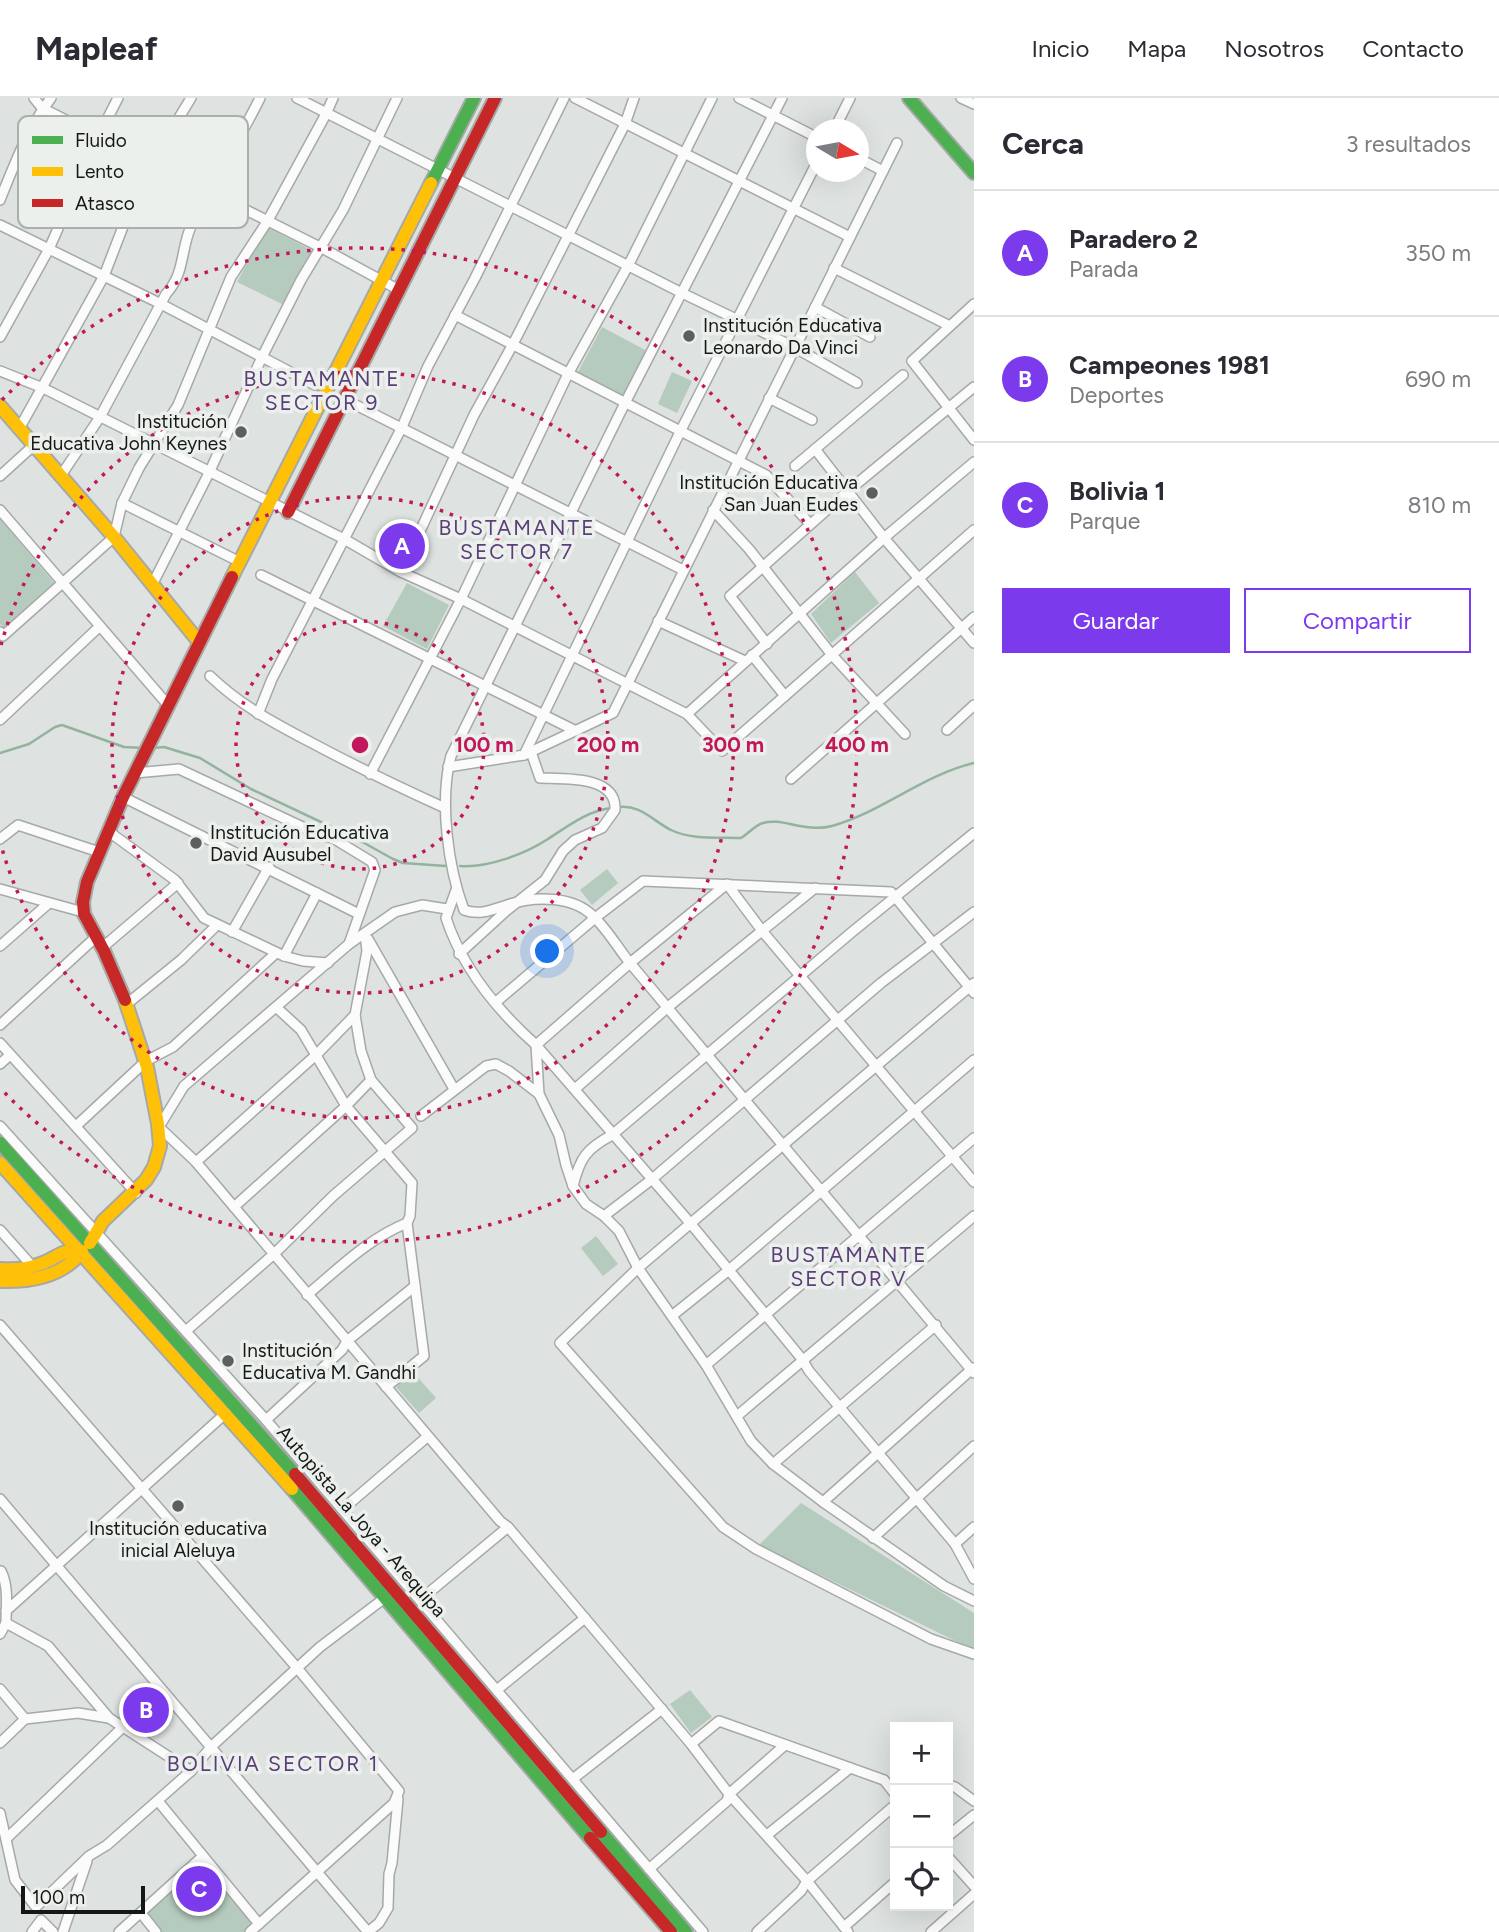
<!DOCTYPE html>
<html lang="es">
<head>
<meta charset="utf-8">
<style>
	:root { --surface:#fff; --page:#f2f2f3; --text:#2b2b33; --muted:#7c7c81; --line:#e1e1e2; --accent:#7c3aed }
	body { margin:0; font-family:Figtree,sans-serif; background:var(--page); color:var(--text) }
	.controls { position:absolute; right:21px; bottom:21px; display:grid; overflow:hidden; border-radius:0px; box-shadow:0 7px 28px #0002 }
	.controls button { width:63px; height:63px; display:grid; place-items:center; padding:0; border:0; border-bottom:2px solid var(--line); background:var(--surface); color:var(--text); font:35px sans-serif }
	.compass { position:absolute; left:806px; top:21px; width:63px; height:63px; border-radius:50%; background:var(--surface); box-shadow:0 7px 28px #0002; rotate:100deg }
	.scale { position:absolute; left:21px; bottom:18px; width:124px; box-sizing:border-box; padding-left:7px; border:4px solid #161817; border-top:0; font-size:19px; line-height:24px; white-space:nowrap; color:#161817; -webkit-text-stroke:5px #ebf0ec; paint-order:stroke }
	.you { position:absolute; left:548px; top:854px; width:24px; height:24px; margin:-18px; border:5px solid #fff; border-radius:50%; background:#1a73e8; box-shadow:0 0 0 10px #1a73e833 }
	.badge { display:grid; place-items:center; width:46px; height:46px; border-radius:50%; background:var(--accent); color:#fff; font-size:23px; font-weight:700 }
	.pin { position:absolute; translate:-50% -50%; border:4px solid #fff; box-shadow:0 2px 7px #0006 }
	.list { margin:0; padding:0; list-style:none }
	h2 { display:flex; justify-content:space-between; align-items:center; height:91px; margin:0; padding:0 28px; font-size:30px }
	h2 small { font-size:23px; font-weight:400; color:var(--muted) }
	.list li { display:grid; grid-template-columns:46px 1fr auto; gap:21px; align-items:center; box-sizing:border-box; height:126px; padding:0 28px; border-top:2px solid var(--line) }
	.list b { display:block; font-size:26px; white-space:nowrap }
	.list p { margin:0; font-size:23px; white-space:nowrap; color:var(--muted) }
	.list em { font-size:23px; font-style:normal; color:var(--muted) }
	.actions { display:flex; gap:14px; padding:21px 28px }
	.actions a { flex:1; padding:16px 0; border:2px solid var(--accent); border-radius:0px; text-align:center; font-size:24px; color:var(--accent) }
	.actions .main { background:var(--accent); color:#fff }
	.icon { flex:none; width:38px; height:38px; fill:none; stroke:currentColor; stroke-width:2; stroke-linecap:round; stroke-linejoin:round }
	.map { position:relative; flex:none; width:974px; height:1834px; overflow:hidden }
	header { display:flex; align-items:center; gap:42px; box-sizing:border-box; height:98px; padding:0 35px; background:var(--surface); border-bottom:2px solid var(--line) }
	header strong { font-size:33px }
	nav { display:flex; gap:38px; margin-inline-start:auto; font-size:24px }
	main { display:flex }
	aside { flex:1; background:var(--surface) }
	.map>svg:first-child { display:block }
	.green { fill:#b5cbbd }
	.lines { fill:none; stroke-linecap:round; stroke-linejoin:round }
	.stream { stroke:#92b39e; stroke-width:2.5 }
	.street-casing { stroke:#a6a9a7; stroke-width:12 }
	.fast-casing { stroke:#a6a9a7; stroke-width:16 }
	.slow-casing { stroke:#a6a9a7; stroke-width:16 }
	.jam-casing { stroke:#a6a9a7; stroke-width:16 }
	.street { stroke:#fafbfa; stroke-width:9 }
	.fast { stroke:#4caf50; stroke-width:12 }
	.slow { stroke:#ffc107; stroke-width:12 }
	.jam { stroke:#c62828; stroke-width:12 }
	.ring { fill:none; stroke:#c2185b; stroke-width:3.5; stroke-dasharray:3.5 7 }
	.poi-dot { fill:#5c5f5d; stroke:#ebf0ec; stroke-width:2.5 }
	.labels { text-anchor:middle; stroke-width:7; stroke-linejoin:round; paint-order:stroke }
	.poi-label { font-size:19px; fill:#161817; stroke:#ebf0ec; text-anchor:start }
	.street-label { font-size:19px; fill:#161817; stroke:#ebf0ec }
	.neighbourhood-label { font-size:21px; letter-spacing:2px; fill:#5c3f7a; stroke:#ebf0ec }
	.key { fill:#ebf0ec; stroke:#abafac; stroke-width:2 }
	.key-label { font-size:19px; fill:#161817 }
	.centre { fill:#c2185b; stroke:#ebf0ec; stroke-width:3.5 }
	.ring-label { font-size:21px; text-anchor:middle; font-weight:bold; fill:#c2185b; stroke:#ebf0ec; stroke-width:7; stroke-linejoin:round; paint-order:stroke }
</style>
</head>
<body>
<header>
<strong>Mapleaf</strong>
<nav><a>Inicio</a><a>Mapa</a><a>Nosotros</a><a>Contacto</a></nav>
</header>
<main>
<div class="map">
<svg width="974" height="1834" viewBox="0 0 974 1834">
	<rect width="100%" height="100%" fill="#dee2e0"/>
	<g class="green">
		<polygon points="267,129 313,153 296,180 284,207 237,184"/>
		<polygon points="602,229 647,253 623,298 578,274"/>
		<polygon points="672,274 692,283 677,315 658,306"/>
		<polygon points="0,421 54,485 4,531 0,526"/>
		<polygon points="855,474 879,505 831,545 811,516"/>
		<polygon points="407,485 449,507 427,551 383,528"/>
		<polygon points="607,771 618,785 592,807 580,792"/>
		<polygon points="596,1138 618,1166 603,1178 581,1150"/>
		<polygon points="413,1274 436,1300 419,1315 396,1289"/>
		<polygon points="801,1405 974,1515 974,1552 759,1447"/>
		<polygon points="149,1587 170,1607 144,1636 122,1616"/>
		<polygon points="690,1592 712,1619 691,1635 670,1606"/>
		<polygon points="202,1766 253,1826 245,1834 162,1834 147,1815"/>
	</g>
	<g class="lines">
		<g class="stream">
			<polyline points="154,650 164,649 200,660 251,691 357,741 393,761 403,765 446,768"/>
			<polyline points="0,655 29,646 55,629 62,627 124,649 144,650"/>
			<path d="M 618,709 C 640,706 653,723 671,732 C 691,742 719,739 741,740 C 748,736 755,727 763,725 C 781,719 806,735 832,728 C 882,714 923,677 974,665"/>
			<path d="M 460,768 C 488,770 525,756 548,741 C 568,728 587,713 611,710"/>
		</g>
		<defs>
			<g id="street">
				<polyline points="34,0 42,10 322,150 399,192"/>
				<polyline points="297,0 682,195 794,249 857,285"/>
				<polyline points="575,0 850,139"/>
				<polyline points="739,0 816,39"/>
				<path d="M 782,0 L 625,305 L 451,658 C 439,703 448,769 464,812 C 481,818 494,811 510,806 C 536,798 573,798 593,818 C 607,831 618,850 630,865 L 974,1275"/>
				<polyline points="961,0 974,6"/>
				<polyline points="834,32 850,0"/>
				<polyline points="858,60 883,73"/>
				<path d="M 0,102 C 14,67 28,30 51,0"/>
				<polyline points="0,127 161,206 315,287"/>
				<polyline points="834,170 950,228"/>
				<polyline points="974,206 912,263 974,342"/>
				<polyline points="815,209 870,239"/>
				<polyline points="455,217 766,377 810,426"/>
				<polyline points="0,239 49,151 99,37 118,0"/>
				<polyline points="0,273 43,290 344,441 401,474 461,501 687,616 722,653 974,432"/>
				<polyline points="769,300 812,322"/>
				<polyline points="346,302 683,472"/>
				<polyline points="19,331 104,178 124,126 152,64 191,0"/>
				<polyline points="815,351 884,440 974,545"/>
				<polyline points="795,368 903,277"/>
				<polyline points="0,378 33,348"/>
				<path d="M 60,379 L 100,319 L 166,196 C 186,174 180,151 192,126 C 212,82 239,43 260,0"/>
				<polyline points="122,405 240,464"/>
				<polyline points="0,412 168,607"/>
				<polyline points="713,412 749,451 832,557 905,636"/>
				<polyline points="401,474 474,317 512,248 625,26 634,0"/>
				<polyline points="261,477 574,632"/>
				<polyline points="152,487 209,375 262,259 301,182 343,112 397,0"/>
				<polyline points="658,523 745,563"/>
				<polyline points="0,534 3,538 114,439 122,405 139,370 178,307 231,179 267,124 326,16 333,0"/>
				<polyline points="767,546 730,498 848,393 974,289"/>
				<polyline points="752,557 785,598"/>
				<path d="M 210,578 C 241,608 276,626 314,646 C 357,669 401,690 445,710"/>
				<polyline points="258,616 272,581 402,329 428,268 475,180 564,0"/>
				<polyline points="687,616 884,440 974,364"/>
				<polyline points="0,622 99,529"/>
				<polyline points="947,632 974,607"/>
				<polyline points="524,657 680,334 816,66"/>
				<polyline points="448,669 524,657 613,615 897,45"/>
				<polyline points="135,675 179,671 309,732 336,742 372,764 375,772 349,846"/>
				<polyline points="370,676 461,501 568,276 629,166 712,0"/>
				<polyline points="791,681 974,519"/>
				<polyline points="123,699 359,816"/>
				<polyline points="108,733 175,782 204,820 284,858 303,863 328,865"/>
				<polyline points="0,741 18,727 99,754"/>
				<polyline points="0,791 83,814"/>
				<path d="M 456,792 L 446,820 C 462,869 498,913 536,947 L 691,1126 L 802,1261 L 809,1273 L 955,1446 L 974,1481"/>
				<polyline points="447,811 422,807 395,814 349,846 184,988 159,1029 196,1064 500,1423 508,1429 691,1646 729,1696 807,1783 848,1834"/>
				<polyline points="232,834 269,769"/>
				<polyline points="368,841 454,991"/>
				<polyline points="0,848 49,805"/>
				<polyline points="103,849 178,785"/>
				<path d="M 459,856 L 506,813 L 545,782 L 563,753 L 575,742 L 602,730 L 615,712 C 617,677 564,681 540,680 L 531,654"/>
				<polyline points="284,858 317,795"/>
				<polyline points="974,885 638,1170 560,1245 723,1429 756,1451 931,1541 974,1556"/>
				<polyline points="496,904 595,820 643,783 891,794 974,895"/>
				<polyline points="128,905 181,862 217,827"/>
				<polyline points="276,909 301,932 346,1008 412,1085 410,1118 407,1125 424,1258 386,1289"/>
				<polyline points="0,927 96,839"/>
				<polyline points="0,945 136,1095"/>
				<polyline points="0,966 10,957"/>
				<polyline points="575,991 668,909 815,790"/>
				<polyline points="421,1018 486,968 496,966 509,973 539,996"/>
				<polyline points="0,1028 266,1322 703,1834"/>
				<polyline points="76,1028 146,963 173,949 276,855"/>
				<polyline points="196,1064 316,957 355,917"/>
				<polyline points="974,1084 763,834 727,786 630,865 536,947 539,996 559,1037 566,1067 573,1088 586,1106 604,1118 619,1133 638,1170 706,1267 751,1343 773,1366 823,1404 944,1488 974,1503"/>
				<path d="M 573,1088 C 580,1060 586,1051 612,1037 L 852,834 L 974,735"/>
				<polyline points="234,1109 346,1008 371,982"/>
				<polyline points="604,1118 651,1082 881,885 974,814"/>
				<polyline points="0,1132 33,1169"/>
				<path d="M 307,1197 C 338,1171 369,1140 407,1125"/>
				<polyline points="673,1217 729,1172 974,962"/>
				<polyline points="0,1227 298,1571 399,1693 394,1705 250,1834"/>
				<polyline points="187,1232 274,1156 333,1098 412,1030 371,982 361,953 355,917 367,853 365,836"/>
				<polyline points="706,1267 974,1040"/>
				<polyline points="737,1318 974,1118"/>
				<polyline points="266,1322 342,1252 347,1243 415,1188"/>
				<polyline points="773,1366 936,1227"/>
				<polyline points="0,1401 368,1834"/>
				<polyline points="823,1404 973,1270"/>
				<polyline points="343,1411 427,1339"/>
				<polyline points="873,1440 974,1348"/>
				<polyline points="955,1446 974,1429"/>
				<path d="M 1,1473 C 9,1489 6,1507 6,1525 L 48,1548 L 109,1620"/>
				<polyline points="420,1502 508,1429"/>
				<polyline points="6,1513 226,1315"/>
				<polyline points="0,1536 6,1525"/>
				<polyline points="0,1591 25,1621"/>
				<polyline points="498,1591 585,1520"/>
				<polyline points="0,1645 25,1621 78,1615 109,1620 191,1673"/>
				<polyline points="691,1646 719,1623 884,1682 895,1696"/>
				<polyline points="574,1680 662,1611"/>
				<polyline points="948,1687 955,1689 974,1703"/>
				<polyline points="158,1703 259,1826"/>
				<polyline points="0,1715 15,1782 36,1809 89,1758 107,1747 191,1673 212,1648 320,1549 386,1499"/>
				<polyline points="767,1737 850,1670"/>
				<polyline points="948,1738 974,1717"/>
				<polyline points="7,1740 124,1628"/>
				<polyline points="948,1759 974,1788"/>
				<polyline points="649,1771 727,1703 729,1696 785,1647"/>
				<polyline points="141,1815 156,1834"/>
				<polyline points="844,1829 895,1784"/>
				<polyline points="32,1834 41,1822 53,1834"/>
				<polyline points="63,1834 87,1763"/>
				<polyline points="119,1834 203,1758"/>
				<polyline points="368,1834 379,1825 388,1810 389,1776 392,1765 398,1701"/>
				<polyline points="757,1834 801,1793 807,1783 895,1707"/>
				<polyline points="931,1834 974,1796"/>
			</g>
			<g id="fast">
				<polyline points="909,0 974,75"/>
				<polyline points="431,85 474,0"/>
				<polyline points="0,1045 295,1376"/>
				<polyline points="292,1391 590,1740"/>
				<polyline points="601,1734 686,1834"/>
			</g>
			<g id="slow">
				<polyline points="0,308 114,439 199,544"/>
				<polyline points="232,479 431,85"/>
				<polyline points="0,1065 292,1391"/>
				<polyline points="90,1145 103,1123 146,1082 154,1069 160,1048 158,1026 147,969 125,902"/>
				<path d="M 0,1171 C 14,1172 27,1171 40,1166 C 58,1160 62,1150 82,1153 C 63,1179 31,1184 0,1183"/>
			</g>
			<g id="jam">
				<polyline points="288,414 495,0"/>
				<polyline points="125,902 104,853 84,816 83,804 87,784 123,699 232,479"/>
				<polyline points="295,1376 601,1734"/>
				<polyline points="590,1740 671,1834"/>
			</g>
		</defs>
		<use href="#street" class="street-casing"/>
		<use href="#fast" class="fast-casing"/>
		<use href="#slow" class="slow-casing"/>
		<use href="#jam" class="jam-casing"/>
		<use href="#street" class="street"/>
		<use href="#fast" class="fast"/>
		<use href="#slow" class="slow"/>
		<use href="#jam" class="jam"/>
	</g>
	<g class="ring">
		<circle cx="360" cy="647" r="124"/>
		<circle cx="360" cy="647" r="248"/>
		<path d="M1 547A373 373 0 1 1 1 747"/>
		<path d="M2 302A497 497 0 1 1 2 992"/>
	</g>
	<g class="poi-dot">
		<circle cx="689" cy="238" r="7"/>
		<circle cx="241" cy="334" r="7"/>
		<circle cx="872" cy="395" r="7"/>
		<circle cx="196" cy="745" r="7"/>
		<circle cx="228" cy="1263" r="7"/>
		<circle cx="178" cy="1408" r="7"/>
	</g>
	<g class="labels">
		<g class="poi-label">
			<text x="703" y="234">Institución Educativa<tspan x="703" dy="22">Leonardo Da Vinci</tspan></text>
			<text x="227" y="330" text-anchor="end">Institución<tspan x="227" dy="22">Educativa John Keynes</tspan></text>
			<text x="858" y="391" text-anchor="end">Institución Educativa<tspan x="858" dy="22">San Juan Eudes</tspan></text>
			<text x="210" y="741">Institución Educativa<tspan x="210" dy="22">David Ausubel</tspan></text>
			<text x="242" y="1259">Institución<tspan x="242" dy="22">Educativa M. Gandhi</tspan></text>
			<text x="178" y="1437" text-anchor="middle">Institución educativa<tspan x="178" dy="22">inicial Aleluya</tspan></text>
		</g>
		<g class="street-label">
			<text transform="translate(362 1423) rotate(49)" y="7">Autopista La Joya - Arequipa</text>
		</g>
		<g class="neighbourhood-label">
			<text x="322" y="288">BUSTAMANTE<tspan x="322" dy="24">SECTOR 9</tspan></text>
			<text x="517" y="437">BUSTAMANTE<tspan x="517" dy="24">SECTOR 7</tspan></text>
			<text x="849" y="1164">BUSTAMANTE<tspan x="849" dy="24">SECTOR V</tspan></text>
			<text x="273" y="1673">BOLIVIA SECTOR 1</text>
		</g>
	</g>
	<rect x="18" y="18" width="230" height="112" rx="10" class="key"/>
	<rect x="32" y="38" width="31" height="8" fill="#4caf50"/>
	<rect x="32" y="69" width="31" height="9" fill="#ffc107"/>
	<rect x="32" y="101" width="31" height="8" fill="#c62828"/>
	<g class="key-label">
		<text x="75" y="49">Fluido</text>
		<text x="75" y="80">Lento</text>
		<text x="75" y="112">Atasco</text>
	</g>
	<circle cx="360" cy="647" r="10" class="centre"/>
	<g class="ring-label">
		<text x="484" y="654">100 m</text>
		<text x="608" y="654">200 m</text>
		<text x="733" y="654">300 m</text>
		<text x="857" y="654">400 m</text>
	</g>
</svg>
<div class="controls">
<button>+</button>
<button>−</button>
<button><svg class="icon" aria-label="locate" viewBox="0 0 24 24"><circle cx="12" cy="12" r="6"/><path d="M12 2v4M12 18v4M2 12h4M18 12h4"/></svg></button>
</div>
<svg class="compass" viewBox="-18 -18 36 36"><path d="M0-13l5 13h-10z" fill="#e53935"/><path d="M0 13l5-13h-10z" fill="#7c7c81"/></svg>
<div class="scale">100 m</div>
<div class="you"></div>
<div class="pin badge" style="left:402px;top:448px">A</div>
<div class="pin badge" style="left:146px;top:1612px">B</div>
<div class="pin badge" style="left:199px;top:1791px">C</div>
</div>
<aside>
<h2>Cerca<small>3 resultados</small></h2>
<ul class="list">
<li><span class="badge">A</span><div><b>Paradero 2</b><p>Parada</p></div><em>350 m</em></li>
<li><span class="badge">B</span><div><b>Campeones 1981</b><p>Deportes</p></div><em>690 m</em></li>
<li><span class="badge">C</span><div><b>Bolivia 1</b><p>Parque</p></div><em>810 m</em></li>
</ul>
<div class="actions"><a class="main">Guardar</a><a>Compartir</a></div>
</aside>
</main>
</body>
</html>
